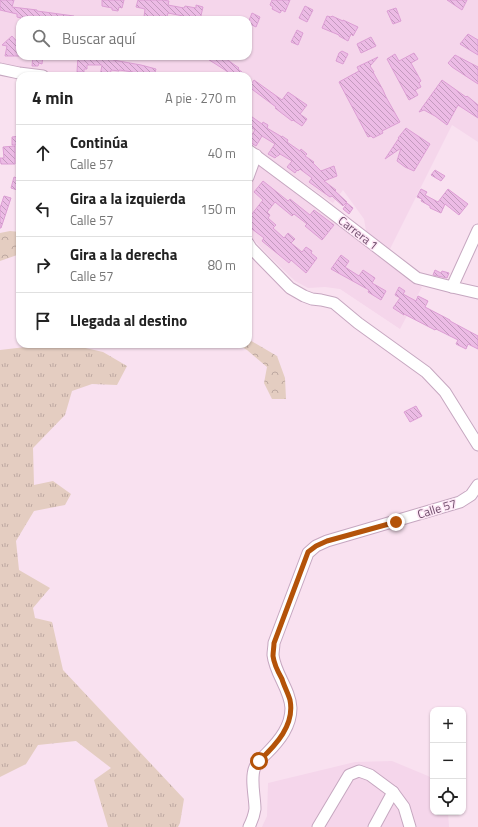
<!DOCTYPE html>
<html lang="es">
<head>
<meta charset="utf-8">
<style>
	:root { --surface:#fff; --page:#f6f6f6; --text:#222; --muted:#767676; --line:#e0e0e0 }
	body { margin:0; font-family:"Titillium Web",sans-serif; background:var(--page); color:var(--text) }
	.controls { position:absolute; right:12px; bottom:12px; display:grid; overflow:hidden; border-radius:8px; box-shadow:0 1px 3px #0004 }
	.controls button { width:36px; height:36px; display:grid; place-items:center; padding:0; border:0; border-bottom:1px solid var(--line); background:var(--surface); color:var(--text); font:20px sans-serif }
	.stop { position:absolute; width:12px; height:12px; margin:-9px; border:3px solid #b45309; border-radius:50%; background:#fff }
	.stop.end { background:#b45309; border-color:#fff; box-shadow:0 1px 4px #0008 }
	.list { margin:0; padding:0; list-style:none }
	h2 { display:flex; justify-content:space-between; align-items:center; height:52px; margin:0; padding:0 16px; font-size:17px }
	h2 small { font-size:13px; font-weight:400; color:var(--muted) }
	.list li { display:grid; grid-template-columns:26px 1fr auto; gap:12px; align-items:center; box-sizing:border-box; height:56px; padding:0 16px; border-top:1px solid var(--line) }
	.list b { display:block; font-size:15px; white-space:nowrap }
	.list p { margin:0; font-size:13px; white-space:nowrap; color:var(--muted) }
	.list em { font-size:13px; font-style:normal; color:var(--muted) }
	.icon { flex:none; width:22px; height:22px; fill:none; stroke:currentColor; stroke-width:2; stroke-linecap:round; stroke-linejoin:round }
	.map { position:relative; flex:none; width:478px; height:827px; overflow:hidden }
	.search { position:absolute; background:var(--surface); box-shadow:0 1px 3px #0004; left:16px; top:16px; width:236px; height:44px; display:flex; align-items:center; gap:10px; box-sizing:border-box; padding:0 14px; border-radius:12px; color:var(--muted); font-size:15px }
	.panel { position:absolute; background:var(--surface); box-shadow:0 1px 3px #0004; left:16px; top:72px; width:236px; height:276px; border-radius:12px }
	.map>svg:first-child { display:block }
	.residential { fill:#f5d6eb; fill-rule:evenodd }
	.grass { fill:url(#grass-tufts) }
	.forest { fill:url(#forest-crowns) }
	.building { fill:url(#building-back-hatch); stroke:#dc9ed4 }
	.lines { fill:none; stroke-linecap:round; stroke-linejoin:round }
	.minor-casing { stroke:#c6a7c0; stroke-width:13 }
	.minor { stroke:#fff; stroke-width:11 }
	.route { stroke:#b45309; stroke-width:5 }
	.labels { text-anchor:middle; stroke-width:3; stroke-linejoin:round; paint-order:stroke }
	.street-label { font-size:12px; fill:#6d4b6a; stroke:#fde6f5 }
</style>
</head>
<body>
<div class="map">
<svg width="478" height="827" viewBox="0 0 478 827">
	<defs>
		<pattern id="grass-tufts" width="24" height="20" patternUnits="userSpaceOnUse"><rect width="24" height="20" fill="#e4cdc1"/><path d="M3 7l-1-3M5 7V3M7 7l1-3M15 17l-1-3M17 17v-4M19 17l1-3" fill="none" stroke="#bda8a1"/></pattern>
		<pattern id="forest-crowns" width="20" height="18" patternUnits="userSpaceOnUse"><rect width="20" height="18" fill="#e4cdc1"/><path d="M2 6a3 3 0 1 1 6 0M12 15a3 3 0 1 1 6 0" fill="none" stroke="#bda8a1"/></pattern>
		<pattern id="building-back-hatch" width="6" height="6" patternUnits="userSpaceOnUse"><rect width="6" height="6" fill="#ecbbe5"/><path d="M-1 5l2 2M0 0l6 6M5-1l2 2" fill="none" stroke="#c39abe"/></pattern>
	</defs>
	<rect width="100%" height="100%" fill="#f9e1f0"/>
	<g class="residential">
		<path d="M 0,0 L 478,0 L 478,142 L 452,125 L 389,251 L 366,231 L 364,219 L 343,190 L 333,203 L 248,144 L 248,76 L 47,76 L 0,67 ZM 20,20 L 248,20 L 248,56 L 20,56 Z"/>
		<polygon points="259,165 358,240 422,287 400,329 340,289 325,287 308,288 295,281 266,253 248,233 248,190 254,167"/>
		<polygon points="392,761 428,776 433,779 433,812 448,812 449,827 262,827 267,816 268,783 355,762"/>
	</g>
	<polygon class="grass" points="36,344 68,344 103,352 127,366 117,385 92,384 72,391 65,415 33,448 34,485 53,481 71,494 65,505 34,511 16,541 19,570 50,588 33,608 35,618 52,622 63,670 184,799 180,823 178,827 108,827 94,780 111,768 76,741 38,745 26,764 0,777 0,350 34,346"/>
	<g class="forest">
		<polygon points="10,231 20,232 20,254 0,261 0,233"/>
		<polygon points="248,339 277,356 285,378 286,399 272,399 264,383 267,367 247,350 237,344 248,344"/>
	</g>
	<g class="building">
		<polygon points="0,0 14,0 12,7 37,10 37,11 74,16 74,20 20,20 21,18 17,17 17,14 0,10"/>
		<polygon points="102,0 124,0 122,8 119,7 118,11 112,10 112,8 102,6"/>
		<polygon points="138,0 163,0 169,1 168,5 184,8 185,6 196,8 196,5 203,7 200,20 191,20 191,19 182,17 183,16 168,13 166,20 146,20 147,17 144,17 145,9 136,7"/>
		<polygon points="272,0 290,0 285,12 282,10 280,13 272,9 273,7 270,5"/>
		<polygon points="447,0 467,0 462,10"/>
		<polygon points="305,6 313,10 307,22 299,18"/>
		<polygon points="396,8 401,21 393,24 387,11"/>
		<polygon points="252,13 260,17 256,27 248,23"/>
		<polygon points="327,16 331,17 332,16 343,21 343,20 358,27 353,36 351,34 348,41 339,36 339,35 322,28"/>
		<polygon points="297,30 303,33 298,45 291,42"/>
		<polygon points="468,34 478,40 478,55 460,44"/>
		<polygon points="12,36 20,45 20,56 5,56 7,46 2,45"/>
		<polygon points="371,37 376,46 361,53 357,44"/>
		<polygon points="342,51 348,54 343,64 336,61 339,53"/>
		<polygon points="414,53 418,59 411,63 421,81 419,83 421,87 415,90 418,95 409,100 387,59 395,54 399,61"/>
		<polygon points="455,55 478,67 478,84 452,67 448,63"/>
		<polygon points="33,56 43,56 42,64 39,63 38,66 32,66"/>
		<polygon points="78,56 114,56 113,60 141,65 156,69 154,76 146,76 133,74 133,72 119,70 119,71 111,70 110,76 100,76 102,65 87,65 87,69 84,69 84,72 77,72"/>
		<polygon points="203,56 222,56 239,68 238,69 247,76 233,76 225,70"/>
		<polygon points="378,57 370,66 374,72 373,72 383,90 386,97 400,122 382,131 383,133 373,138 371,136 368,137 339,82 359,71 357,67"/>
		<polygon points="254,80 282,100 288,92 307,105 300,114 307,119 302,126 293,120 292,121 275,108 276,107 249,87"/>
		<polygon points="442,80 466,97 467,96 472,100 478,105 478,118 458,105 447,125 435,116 424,110 419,112"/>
		<polygon points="248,114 262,124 263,122 268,125 267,128 282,137 282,136 288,140 287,142 300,151 301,149 307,154 305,156 314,162 313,163 321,171 334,166 337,176 324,181 336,190 335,191 347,202 343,206 332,196 330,197 309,182 312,178 300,169 298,171 297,170 295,173 287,167 292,161 280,154 278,156 277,156 275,158 268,154 275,144 262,136 256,146 248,141 255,130 248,125"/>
		<polygon points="406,128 430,144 414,171 405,167 397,161 401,148 385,159 399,138 398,138"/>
		<polygon points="20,136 20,145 12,145 12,137"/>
		<polygon points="15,146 15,164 1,164 0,158 4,158 3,147"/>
		<polygon points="435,170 445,176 441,181 431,175"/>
		<polygon points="14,177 20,179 20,191 11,188"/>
		<polygon points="263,181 288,201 290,199 310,215 314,210 334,225 322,240 305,226 307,224 294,214 292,216 275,202 267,212 270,215 268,218 276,225 273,228 284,238 288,233 295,239 291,243 302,252 306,247 312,251 311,253 317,258 306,273 291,260 289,263 273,250 262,241 264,238 248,226 248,219 263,200 254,192"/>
		<polygon points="421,189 427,192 425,195 438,202 448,189 468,204 459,215 445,204 441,213 430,208 430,206 421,201 422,199 417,197"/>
		<polygon points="4,196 11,198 1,228 0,228 0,208"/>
		<polygon points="347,203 353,208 349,214 343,209"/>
		<polygon points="341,255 349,261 345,267 359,276 363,270 375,278 372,283 386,291 381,300 368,292 369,290 331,269"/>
		<polygon points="435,270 441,273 442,271 449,273 447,278 433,275"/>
		<polygon points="399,287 405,291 403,294 416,301 418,296 428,301 425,307 450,320 450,321 478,336 478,349 468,344 466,349 456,344 458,340 436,329 435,330 404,314 404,315 393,308 400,298 395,295"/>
		<polygon points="416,406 422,416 410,422 404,412"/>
	</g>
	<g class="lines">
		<defs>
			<g id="minor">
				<polyline points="0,69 19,73 43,76"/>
				<polyline points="248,150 318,202 417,278 452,287 478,293"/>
				<polyline points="248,177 256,155"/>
				<polyline points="248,243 251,248 290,288 304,296 312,299 321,300 334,303 358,323 426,372 445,392 478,445"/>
				<polyline points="452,287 478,230"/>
				<path d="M 249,827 C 252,821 254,816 255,809 C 255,797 250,778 255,767 C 258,761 263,757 267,753 C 280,740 291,726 291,708 C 290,689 275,674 273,655 C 273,651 274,647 274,643 L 308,553 L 316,546 L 327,541 L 460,502 L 471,495 L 478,485"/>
				<polyline points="318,827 349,775 359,771 370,775 393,792 404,807 410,827"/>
				<polyline points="374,827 393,792"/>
			</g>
		</defs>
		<use href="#minor" class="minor-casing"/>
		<use href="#minor" class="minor"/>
	</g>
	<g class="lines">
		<path class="route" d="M 259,761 C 276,745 295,725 290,700 C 288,693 284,686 282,679 C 278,672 274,664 273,656 C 273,652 274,647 274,643 L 308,552 L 316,546 L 327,541 L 396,522"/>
	</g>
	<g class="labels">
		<g class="street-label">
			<text transform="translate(358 233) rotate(38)" y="4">Carrera 1</text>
			<text transform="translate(437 509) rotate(-17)" y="4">Calle 57</text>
		</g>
	</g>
</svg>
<div class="controls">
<button>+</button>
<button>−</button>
<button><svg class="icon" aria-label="locate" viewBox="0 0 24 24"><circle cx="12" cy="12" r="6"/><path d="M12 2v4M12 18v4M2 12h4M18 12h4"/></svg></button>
</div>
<div class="stop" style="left:259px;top:761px"></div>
<div class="stop end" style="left:396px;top:522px"></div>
<div class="search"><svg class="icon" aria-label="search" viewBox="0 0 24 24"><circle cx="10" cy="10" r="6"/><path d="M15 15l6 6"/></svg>Buscar aquí</div>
<section class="panel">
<h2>4 min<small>A pie · 270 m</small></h2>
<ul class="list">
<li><svg class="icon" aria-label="ahead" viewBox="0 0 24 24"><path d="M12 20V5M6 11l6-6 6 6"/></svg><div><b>Continúa</b><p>Calle 57</p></div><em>40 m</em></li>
<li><svg class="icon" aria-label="left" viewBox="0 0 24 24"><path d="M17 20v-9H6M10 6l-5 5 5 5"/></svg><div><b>Gira a la izquierda</b><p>Calle 57</p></div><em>150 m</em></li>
<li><svg class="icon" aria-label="right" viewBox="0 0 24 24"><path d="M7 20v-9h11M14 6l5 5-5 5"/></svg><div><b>Gira a la derecha</b><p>Calle 57</p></div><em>80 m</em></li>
<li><svg class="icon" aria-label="arrive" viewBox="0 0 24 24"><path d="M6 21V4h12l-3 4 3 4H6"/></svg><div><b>Llegada al destino</b></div></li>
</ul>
</section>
</div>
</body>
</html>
